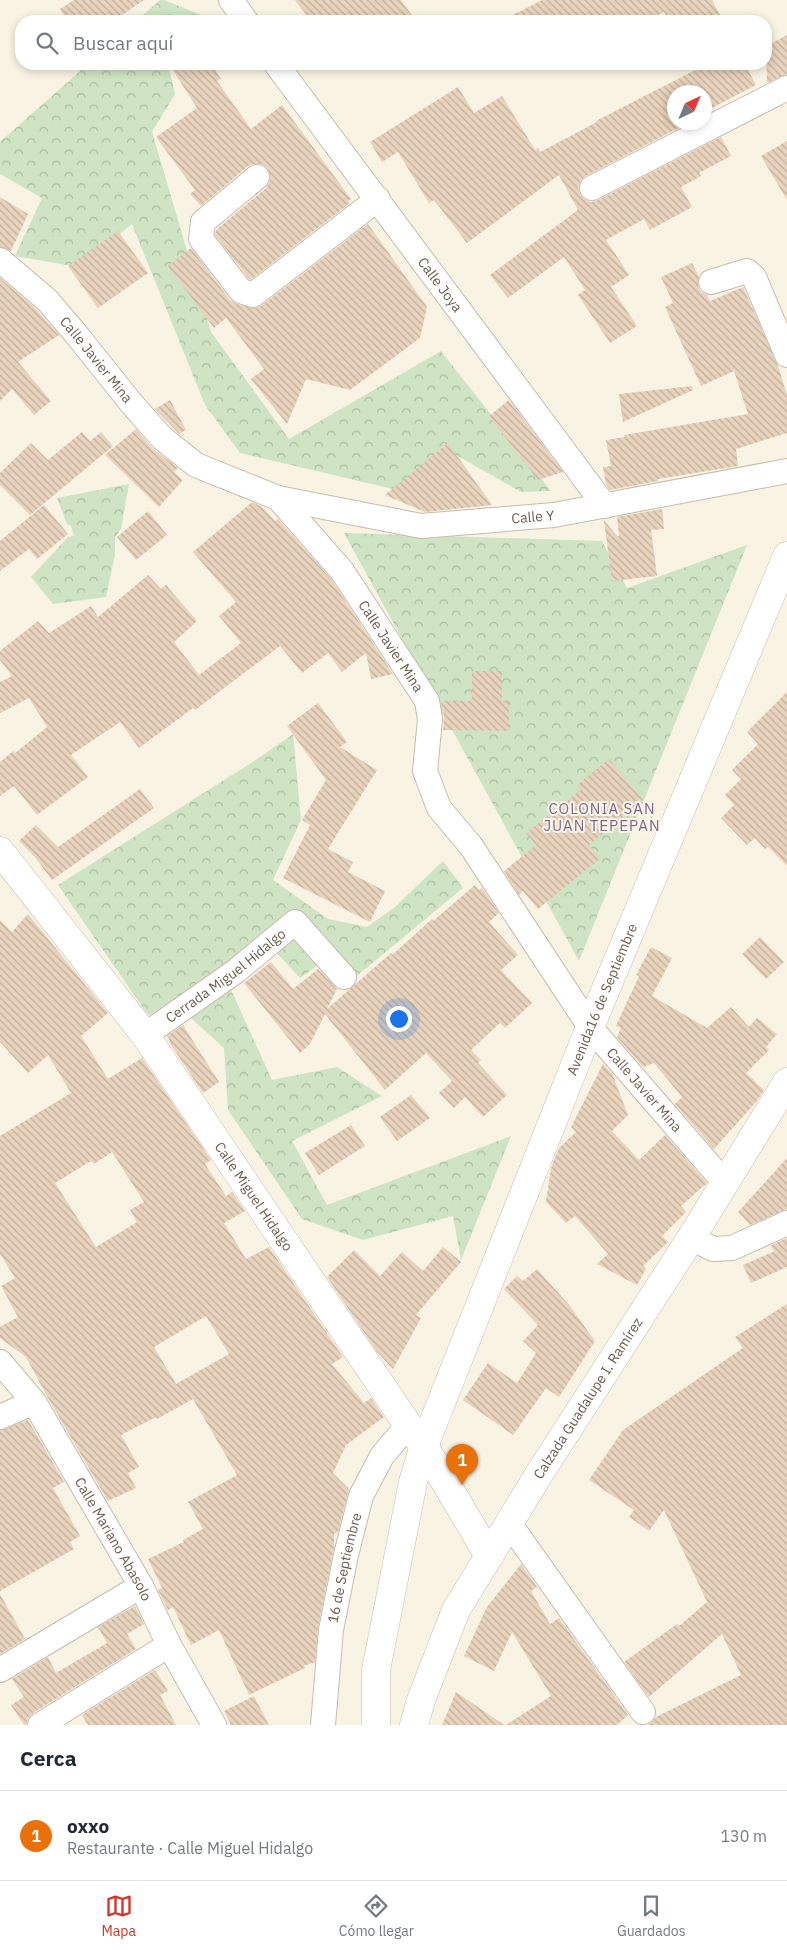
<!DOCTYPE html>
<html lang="es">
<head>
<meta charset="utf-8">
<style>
	:root { --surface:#fff; --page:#f6f6f7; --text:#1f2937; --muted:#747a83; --line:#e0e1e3; --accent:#d93025 }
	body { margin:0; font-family:"IBM Plex Sans",sans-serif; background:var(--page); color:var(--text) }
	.compass { position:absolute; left:667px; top:85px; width:45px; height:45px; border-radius:50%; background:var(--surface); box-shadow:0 2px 8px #0003; rotate:44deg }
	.you { position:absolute; left:398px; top:1018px; width:18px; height:18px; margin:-12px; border:4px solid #fff; border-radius:50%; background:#1a73e8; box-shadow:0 0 0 8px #1a73e833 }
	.badge { display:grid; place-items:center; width:32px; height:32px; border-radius:50%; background:var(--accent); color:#fff; font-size:16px; font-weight:700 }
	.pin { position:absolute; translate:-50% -41px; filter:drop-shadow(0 1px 2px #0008) }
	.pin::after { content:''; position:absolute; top:26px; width:18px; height:15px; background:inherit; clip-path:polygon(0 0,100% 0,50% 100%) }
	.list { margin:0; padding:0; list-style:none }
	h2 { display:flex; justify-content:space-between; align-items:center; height:65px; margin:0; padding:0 20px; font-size:21px }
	h2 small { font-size:16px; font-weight:400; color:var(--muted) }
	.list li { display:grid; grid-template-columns:32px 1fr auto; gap:15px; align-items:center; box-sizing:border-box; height:90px; padding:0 20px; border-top:1px solid var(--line) }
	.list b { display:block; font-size:19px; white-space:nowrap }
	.list p { margin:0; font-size:16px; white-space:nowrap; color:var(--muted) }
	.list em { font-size:16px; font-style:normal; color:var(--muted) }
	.icon { flex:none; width:28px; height:28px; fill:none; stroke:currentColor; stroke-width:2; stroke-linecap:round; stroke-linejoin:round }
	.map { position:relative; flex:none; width:787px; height:1725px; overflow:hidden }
	.search { position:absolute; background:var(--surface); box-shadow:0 2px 8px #0003; left:15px; right:15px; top:15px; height:55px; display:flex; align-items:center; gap:12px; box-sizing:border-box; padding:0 18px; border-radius:20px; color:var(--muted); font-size:19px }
	.sheet { height:155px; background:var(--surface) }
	nav { display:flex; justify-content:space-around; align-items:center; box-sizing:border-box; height:70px; border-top:1px solid var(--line); background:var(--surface); font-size:14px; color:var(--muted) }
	nav a { display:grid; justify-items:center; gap:2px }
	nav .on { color:var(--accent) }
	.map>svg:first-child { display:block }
	.park { fill:url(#park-crowns) }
	.building { fill:url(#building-back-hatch); fill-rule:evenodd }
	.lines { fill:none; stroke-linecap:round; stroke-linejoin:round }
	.minor-casing { stroke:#c8bbac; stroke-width:26 }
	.tertiary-casing { stroke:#c8bbac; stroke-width:29 }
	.secondary-casing { stroke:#cbbcab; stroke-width:29 }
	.minor { stroke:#fff; stroke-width:24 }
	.tertiary { stroke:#fff; stroke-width:28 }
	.secondary { stroke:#fff; stroke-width:28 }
	.labels { text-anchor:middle; stroke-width:4; stroke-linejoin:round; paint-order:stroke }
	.street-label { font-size:14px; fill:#6d5c4d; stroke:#fcf7e9 }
	.neighbourhood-label { font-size:15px; letter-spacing:1px; fill:#81658a; stroke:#fcf7e9 }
</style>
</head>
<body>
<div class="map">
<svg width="787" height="1725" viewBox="0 0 787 1725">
	<defs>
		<pattern id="park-crowns" width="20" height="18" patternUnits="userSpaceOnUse" patternTransform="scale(1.25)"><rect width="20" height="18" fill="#cee4c4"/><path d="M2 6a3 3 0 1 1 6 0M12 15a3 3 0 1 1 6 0" fill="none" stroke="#abbca1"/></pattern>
		<pattern id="building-back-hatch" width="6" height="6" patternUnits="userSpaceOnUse" patternTransform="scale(1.25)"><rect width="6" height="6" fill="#e8d3bd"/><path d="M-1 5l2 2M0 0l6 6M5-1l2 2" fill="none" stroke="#c0ae9c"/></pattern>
	</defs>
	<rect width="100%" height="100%" fill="#f9f3e4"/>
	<g class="park">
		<polygon points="160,0 164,0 201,15 195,21 136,21"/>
		<polygon points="88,64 168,64 175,94 152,132 211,332 289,439 441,351 551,491 521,492 442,447 435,499 240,453 205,405 132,224 78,267 15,256 42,198 0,174 0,142"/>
		<polygon points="129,484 121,529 115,537 115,555 106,597 53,604 31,577 68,537 74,536 71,526 67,524 57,498"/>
		<polygon points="344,533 602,541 627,588 747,545 579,961"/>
		<polygon points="293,734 301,820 273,880 328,919 367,927 395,907 443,861 463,888 353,979 324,961 300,978 260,935 227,981 272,1080 337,1067 382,1096 292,1141 327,1205 511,1136 461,1260 453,1216 363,1240 302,1219 228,1110 224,1048 182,1010 148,1015 58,885 251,763"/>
	</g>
	<g class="building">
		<polygon points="74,0 144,0 113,21 68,21 60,9"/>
		<polygon points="295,0 401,0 416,21 311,21"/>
		<polygon points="542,0 712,0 723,21 669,21 664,12 646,21 501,21"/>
		<polygon points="787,35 787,74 767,83 766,46"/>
		<polygon points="169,64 211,64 221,79 217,81 251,129 282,105 351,199 348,201 350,203 250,280 215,235 216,230 266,188 270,181 270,174 267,168 262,164 254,164 248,166 201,206 190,194 195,190 156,137 197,108"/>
		<polygon points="692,64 745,64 756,85 706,111 708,113 704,115 704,92 674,92 674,122 690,122 586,176 581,180 578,187 580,194 584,199 591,202 598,200 721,137 731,156 699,173 701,176 681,187 692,207 650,230 644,219 606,240 629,275 611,287 637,326 610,343 578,295 585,290 564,257 508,298 490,275 578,210 559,175 467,243 434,200 429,203 398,152 382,162 370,142 458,87 474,113 502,96 535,150 538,148 540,152 597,122 596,121 695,70"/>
		<polygon points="787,141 787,200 761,156"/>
		<polygon points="0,197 28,214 11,251 0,247"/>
		<polygon points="368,224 427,307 420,338 350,390 306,379 287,424 251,379 264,369 226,318 214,328 168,266 191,248 230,300 237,304 256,308 261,306"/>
		<polygon points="118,231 148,273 98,308 68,266"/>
		<polygon points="692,263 699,277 698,286 701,292 707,295 710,301 743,287 777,363 787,395 787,433 736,449 738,466 658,479 658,481 610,490 606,484 603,467 611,466 606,440 625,437 624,435 748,414 734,371 701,386 665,307 673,303 661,277"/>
		<polygon points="0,278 33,306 59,335 18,362 51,401 34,415 12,389 0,401"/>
		<polygon points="692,386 693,390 623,422 619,394"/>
		<polygon points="170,400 186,430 179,434 155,409"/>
		<polygon points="509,400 563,472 538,480 489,416"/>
		<polygon points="136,429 153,449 178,468 174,472 183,480 159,507 105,455"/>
		<polygon points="82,432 90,441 101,432 113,446 30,515 0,485 0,473 31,443 48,460"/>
		<polygon points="448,443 492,505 425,512 385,495"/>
		<polygon points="252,502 262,507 275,521 278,519 331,579 393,674 371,679 366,653 342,672 328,653 302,673 280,646 195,710 193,708 139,748 120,722 71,755 88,777 37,815 14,786 0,796 0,762 13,751 15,753 47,727 29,698 0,713 0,682 12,676 0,660 0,651 38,621 49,633 91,606 98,617 148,575 161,589 166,585 197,621 174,642 199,675 241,643 219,616 236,602 193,552"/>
		<polygon points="44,505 68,534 37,559 29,549 0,571 0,541"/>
		<polygon points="662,509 664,529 651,530 657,576 612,581 604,520 617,536 619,536 617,517"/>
		<polygon points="148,511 167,535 136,560 117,537"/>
		<polygon points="472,671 502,671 502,702 509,702 509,731 443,730 444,717 441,701 472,701"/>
		<polygon points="787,692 787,866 768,847 765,849 755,838 747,845 721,818 734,805 725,795 741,779 732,770 758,744 747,732"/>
		<polygon points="318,703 347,742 340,747 377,770 328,849 353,862 348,872 385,891 370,922 283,878 310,825 302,820 326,780 287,726"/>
		<polygon points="609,759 643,800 589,845 600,859 538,909 523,891 519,895 504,871 536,845 526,833 581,790 577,785"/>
		<polygon points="140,789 154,808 52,880 35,857 19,841 36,825 58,847"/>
		<polygon points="475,885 479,890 482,888 499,913 489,922 518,955 501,970 532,1003 505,1028 500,1023 471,1050 481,1060 478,1063 507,1095 483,1117 465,1097 454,1108 439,1093 452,1081 426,1053 385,1090 325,1014 310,1044 300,1053 244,983 271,962 293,989 318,969 337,989 327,1009 391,953 392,955 432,919 433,921"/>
		<path d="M 28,914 L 108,1013 L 81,1036 L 108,1079 L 142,1058 L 211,1160 L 205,1164 L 226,1196 L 232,1192 L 245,1211 L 224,1223 L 246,1259 L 269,1247 L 343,1357 L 332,1364 L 364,1403 L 371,1398 L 384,1417 L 346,1445 L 333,1473 L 349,1489 L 338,1532 L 334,1534 L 334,1547 L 318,1627 L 315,1662 L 304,1666 L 305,1668 L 249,1695 L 219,1630 L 191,1645 L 173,1607 L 168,1610 L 158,1590 L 162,1588 L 148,1559 L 184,1542 L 183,1540 L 203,1529 L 188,1502 L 237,1475 L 193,1399 L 157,1419 L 156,1417 L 121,1435 L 139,1467 L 128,1473 L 136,1488 L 108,1501 L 48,1398 L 26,1357 L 0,1338 L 0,1327 L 18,1317 L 1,1286 L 15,1278 L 0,1254 L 0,1136 L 71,1093 L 48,1055 L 28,1073 L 0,1042 L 0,920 L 12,932 ZM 112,1152 L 144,1202 L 130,1210 L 137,1222 L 96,1247 L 55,1183 L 91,1161 L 94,1164 ZM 206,1316 L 229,1354 L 176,1384 L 154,1347 Z"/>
		<polygon points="760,937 784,962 766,979 742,954"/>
		<polygon points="651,947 672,958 652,996 707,1028 731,1007 749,1027 757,1018 777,1034 766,1047 769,1050 746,1073 764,1090 756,1102 714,1149 675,1104 682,1097 654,1063 643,1067 617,1037 621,1028 616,1026 639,976 636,975"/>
		<polygon points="183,1025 219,1082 203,1093 169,1042 170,1041 167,1036"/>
		<polygon points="603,1064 614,1076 613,1076 628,1115 612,1131 639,1160 665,1135 707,1183 681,1206 686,1212 662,1236 668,1242 643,1266 646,1269 637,1285 597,1264 608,1254 575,1216 566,1223 546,1202 551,1168 559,1148 576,1132 571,1127"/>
		<polygon points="411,1095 430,1118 397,1141 380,1117"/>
		<polygon points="351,1125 365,1146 319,1175 305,1153"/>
		<polygon points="787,1158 787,1209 750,1225 738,1212"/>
		<polygon points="787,1238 787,1267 751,1283 743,1265 775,1251 770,1246"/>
		<polygon points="443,1247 461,1262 416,1315 421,1318 393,1369 377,1352 327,1277 354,1250 380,1276 402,1252 423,1271"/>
		<polygon points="537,1269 570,1306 595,1341 559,1397 546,1388 513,1435 463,1400 488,1363 517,1383 536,1353 523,1341 538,1325 504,1289 517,1276 523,1281"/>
		<polygon points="787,1304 787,1725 646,1725 651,1723 656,1717 741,1675 722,1634 649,1697 624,1662 677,1624 679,1626 707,1602 664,1510 649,1531 629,1517 634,1510 589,1480 623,1430 743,1348 735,1337"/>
		<polygon points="28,1420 64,1482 53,1488 80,1536 70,1542 74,1549 0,1591 0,1430"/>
		<polygon points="521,1564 537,1587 531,1591 550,1624 559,1618 628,1715 617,1725 506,1725 551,1696 512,1632 494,1671 464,1656 487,1607"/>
		<polygon points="0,1594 25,1639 0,1654"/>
		<polygon points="135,1606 144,1624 127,1634 136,1649 33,1713 28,1718 26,1725 24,1725 11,1705 24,1697 12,1679 48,1657 56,1673 107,1643 98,1627"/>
		<polygon points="155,1670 168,1691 160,1695 176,1725 88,1725 82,1715"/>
		<polygon points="456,1692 504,1725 442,1725"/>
		<polygon points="254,1696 269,1725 231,1725 224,1711"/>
	</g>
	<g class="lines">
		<defs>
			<g id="minor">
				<polyline points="231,0 246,21"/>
				<path id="s1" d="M 276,64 L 605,506"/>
				<polyline points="257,177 203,222 201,239 241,291 253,295 378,199"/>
				<polyline points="592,188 787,88"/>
				<path id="s2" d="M 0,260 L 47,300 L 76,334 L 132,404 L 162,438 L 196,465 L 278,498 L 342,571 L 427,701 L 430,719 L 425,771 L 439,808 L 471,846 L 590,1027 L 725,1183"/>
				<polyline points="711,282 747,271 754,277 787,355"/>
				<path id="s3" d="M 278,498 L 421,526 L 554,515 L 787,471"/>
				<path id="s4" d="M 145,1035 L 236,971 L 295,922 L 344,977"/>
				<polyline points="691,1238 713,1249 732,1248 787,1223"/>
				<path id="s5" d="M 0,1362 L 34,1402 L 141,1586 L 169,1645 L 214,1725"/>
				<polyline points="0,1417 34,1402"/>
				<polyline points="509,1523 643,1712"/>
				<polyline points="0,1670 141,1586"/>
				<polyline points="40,1725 169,1645"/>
				<path id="s6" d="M 323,1725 L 331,1630 L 346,1555 L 361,1496 L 382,1456 L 408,1425"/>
			</g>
			<g id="tertiary">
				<path id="s7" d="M 0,851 L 145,1035 L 408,1425 L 424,1446 L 489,1556"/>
			</g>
			<g id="secondary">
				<path id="s8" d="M 376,1725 L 376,1670 L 413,1482 L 424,1446 L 590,1027 L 787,556"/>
				<path id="s9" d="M 414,1725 L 421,1700 L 456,1610 L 541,1471 L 691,1238 L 787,1082"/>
			</g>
		</defs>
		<use href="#minor" class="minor-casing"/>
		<use href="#tertiary" class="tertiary-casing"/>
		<use href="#secondary" class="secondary-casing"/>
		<use href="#minor" class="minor"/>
		<use href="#tertiary" class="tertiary"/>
		<use href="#secondary" class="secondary"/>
	</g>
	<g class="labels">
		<g class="street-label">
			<text dy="5" stroke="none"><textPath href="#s1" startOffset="275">Calle Joya</textPath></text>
			<text dy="5" stroke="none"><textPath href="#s2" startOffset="139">Calle Javier Mina</textPath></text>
			<text dy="5" stroke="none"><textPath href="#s3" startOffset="258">Calle Y</textPath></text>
			<text dy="5" stroke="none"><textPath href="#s2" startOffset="560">Calle Javier Mina</textPath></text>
			<text dy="5" stroke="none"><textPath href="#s4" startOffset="100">Cerrada Miguel Hidalgo</textPath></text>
			<text dy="5" stroke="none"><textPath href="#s8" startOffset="765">Avenida16 de Septiembre</textPath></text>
			<text dy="5" stroke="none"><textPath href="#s2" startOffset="1085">Calle Javier Mina</textPath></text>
			<text dy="5" stroke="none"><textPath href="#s7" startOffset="429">Calle Miguel Hidalgo</textPath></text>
			<text dy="5" stroke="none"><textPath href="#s9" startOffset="372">Calzada Guadalupe I. Ramírez</textPath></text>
			<text dy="5" stroke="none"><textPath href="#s5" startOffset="211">Calle Mariano Abasolo</textPath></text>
			<text dy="5" stroke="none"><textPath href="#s6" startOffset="159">16 de Septiembre</textPath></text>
		</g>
		<g class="neighbourhood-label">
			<text x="602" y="814">COLONIA SAN<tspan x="602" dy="17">JUAN TEPEPAN</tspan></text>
		</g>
	</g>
</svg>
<svg class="compass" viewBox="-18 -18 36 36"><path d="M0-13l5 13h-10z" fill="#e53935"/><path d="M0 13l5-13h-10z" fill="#747a83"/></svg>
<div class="you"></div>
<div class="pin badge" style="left:462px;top:1485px;background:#e8710a">1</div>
<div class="search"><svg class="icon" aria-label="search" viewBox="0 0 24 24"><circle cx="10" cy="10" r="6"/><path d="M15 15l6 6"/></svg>Buscar aquí</div>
</div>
<section class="sheet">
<h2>Cerca<small></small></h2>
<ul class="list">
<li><span class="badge" style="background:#e8710a">1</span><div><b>oxxo</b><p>Restaurante · Calle Miguel Hidalgo</p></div><em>130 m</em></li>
</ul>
</section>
<nav>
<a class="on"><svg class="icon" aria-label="map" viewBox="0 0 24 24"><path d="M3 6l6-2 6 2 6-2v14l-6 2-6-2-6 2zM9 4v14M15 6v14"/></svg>Mapa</a>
<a><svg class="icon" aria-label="directions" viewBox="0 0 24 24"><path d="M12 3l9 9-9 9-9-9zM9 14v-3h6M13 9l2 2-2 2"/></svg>Cómo llegar</a>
<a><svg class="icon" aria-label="saved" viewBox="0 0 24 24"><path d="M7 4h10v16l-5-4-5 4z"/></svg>Guardados</a>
</nav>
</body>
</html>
